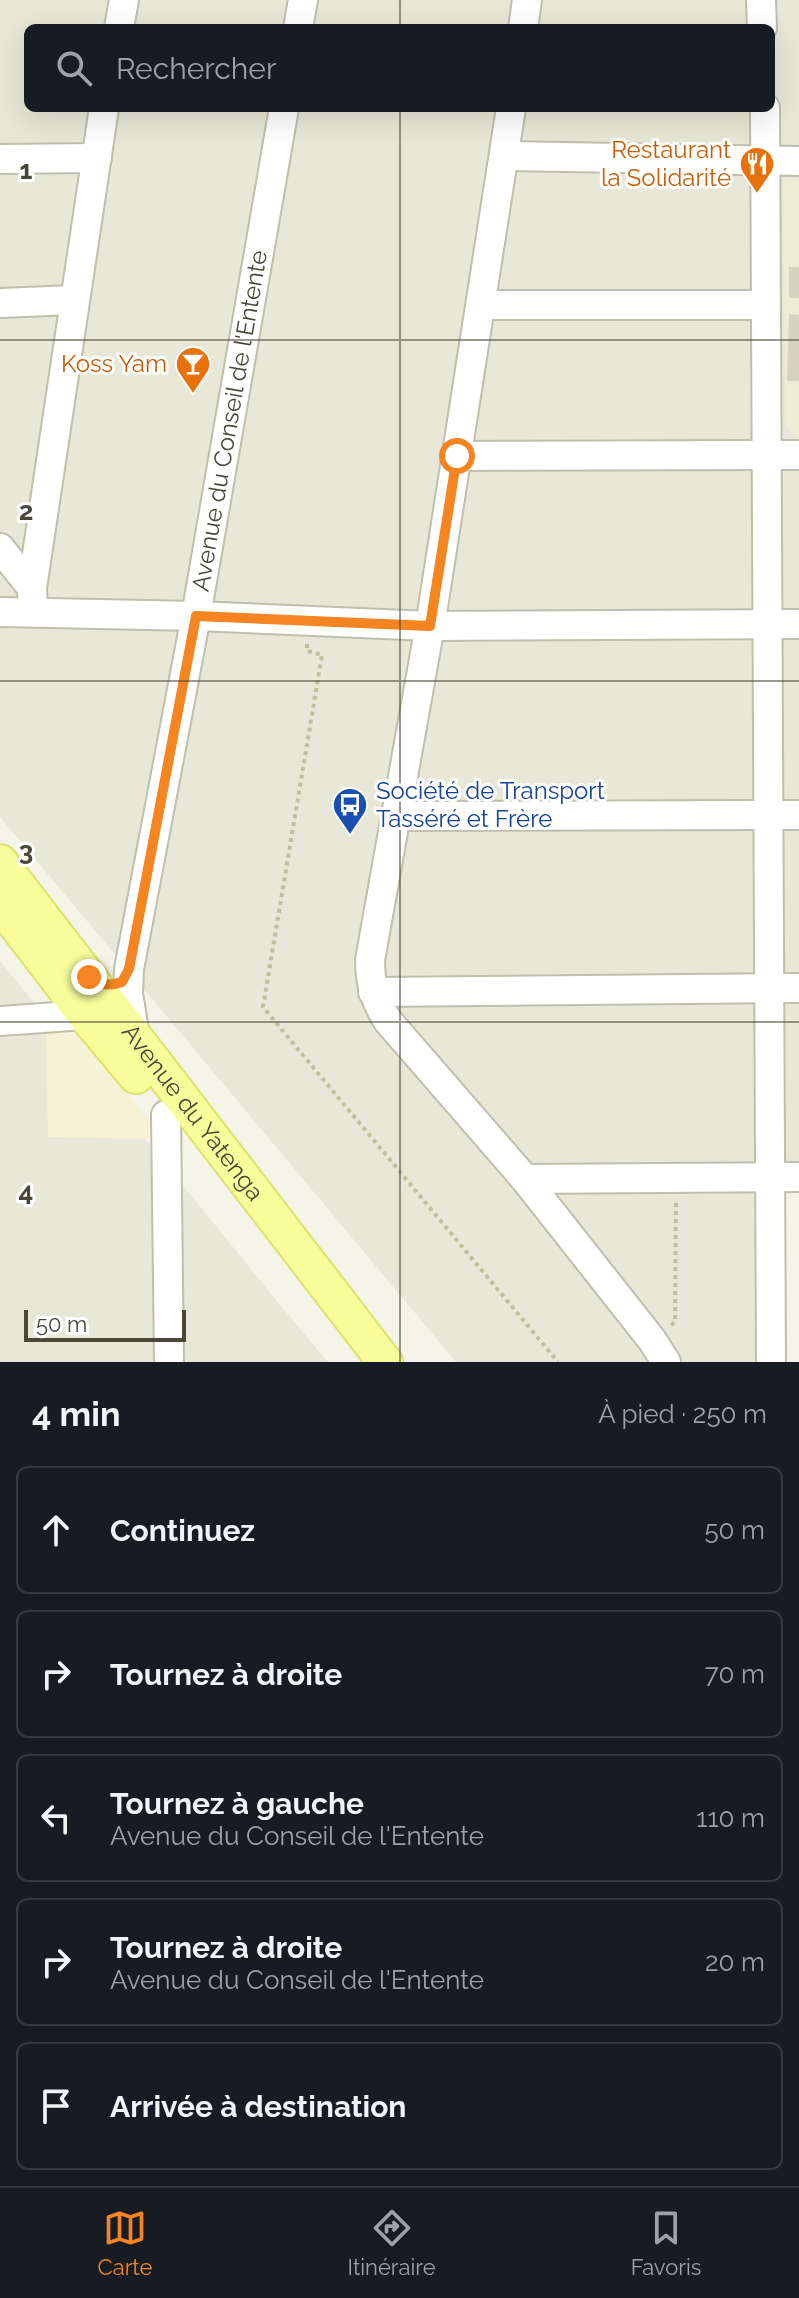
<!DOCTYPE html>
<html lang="fr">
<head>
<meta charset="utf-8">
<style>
	:root { --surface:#171b24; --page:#20242c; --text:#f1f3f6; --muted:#9ea1a6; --line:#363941; --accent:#f48520 }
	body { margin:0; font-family:Raleway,sans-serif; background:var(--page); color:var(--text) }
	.scale { position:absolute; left:24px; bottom:20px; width:162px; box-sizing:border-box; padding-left:8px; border:4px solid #484738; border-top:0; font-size:22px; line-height:28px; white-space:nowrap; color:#484738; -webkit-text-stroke:6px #fff; paint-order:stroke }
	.stop { position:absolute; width:24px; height:24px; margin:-18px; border:6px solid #f48520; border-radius:50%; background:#fff }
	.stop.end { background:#f48520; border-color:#fff; box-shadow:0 2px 8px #0008 }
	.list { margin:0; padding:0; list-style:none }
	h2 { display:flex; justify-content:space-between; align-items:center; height:104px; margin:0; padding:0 32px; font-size:34px }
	h2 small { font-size:26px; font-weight:400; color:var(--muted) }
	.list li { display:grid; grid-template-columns:52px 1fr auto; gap:24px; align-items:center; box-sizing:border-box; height:128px; margin:0 16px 16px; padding:0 16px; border:2px solid var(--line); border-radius:12px }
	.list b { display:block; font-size:30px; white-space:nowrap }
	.list p { margin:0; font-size:26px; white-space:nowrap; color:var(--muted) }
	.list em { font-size:26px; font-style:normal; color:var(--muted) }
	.icon { flex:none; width:44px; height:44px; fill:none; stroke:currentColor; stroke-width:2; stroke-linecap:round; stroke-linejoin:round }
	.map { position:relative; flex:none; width:799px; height:1362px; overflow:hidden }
	.search { position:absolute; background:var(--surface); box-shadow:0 8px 32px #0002; left:24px; right:24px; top:24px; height:88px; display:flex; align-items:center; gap:20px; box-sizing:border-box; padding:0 28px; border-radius:12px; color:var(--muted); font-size:30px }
	.sheet { height:824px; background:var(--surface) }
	nav { display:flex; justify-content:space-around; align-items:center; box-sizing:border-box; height:112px; border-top:2px solid var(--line); background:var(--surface); font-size:22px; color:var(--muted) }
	nav a { display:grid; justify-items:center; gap:4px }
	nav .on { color:var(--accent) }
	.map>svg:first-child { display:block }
	.residential { fill:#e8e8d8; fill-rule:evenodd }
	.commercial { fill:#f5f2d5 }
	.education { fill:#ecedd4 }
	.building { fill:#d6d4bf }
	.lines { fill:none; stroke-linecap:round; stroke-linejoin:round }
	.minor-casing { stroke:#c0bfac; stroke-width:32 }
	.major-casing { stroke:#dee16a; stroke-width:38 }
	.path { stroke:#c1c09d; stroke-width:4; stroke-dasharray:4 4; stroke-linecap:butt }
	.minor { stroke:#fff; stroke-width:28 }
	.major { stroke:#f8fc9b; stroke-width:34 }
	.route { stroke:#f48520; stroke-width:10 }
	.grid { fill:none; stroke:#484738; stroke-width:2; stroke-opacity:0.55 }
	.labels { text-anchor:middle; stroke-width:6; stroke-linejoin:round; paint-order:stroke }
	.food-label { font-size:24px; fill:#c56008; stroke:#fff; text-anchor:end }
	.street-label { font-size:24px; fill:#484738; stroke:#fff }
	.transit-label { font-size:24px; fill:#164399; stroke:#fff; text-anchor:start }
	.grid-label { font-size:26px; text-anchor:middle; font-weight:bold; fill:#484738; stroke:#fff; stroke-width:6; stroke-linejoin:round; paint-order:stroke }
</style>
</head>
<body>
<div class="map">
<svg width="799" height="1362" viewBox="0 0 799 1362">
	<rect width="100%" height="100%" fill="#f4f4e9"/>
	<g class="residential">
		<path d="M 0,0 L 799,0 L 799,1162 L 757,1162 L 757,1362 L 456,1362 L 0,817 ZM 28,28 L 771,28 L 771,108 L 28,108 Z"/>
		<polygon points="0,961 286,1312 328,1362 0,1362"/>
	</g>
	<polygon class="commercial" points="74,1029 151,1123 154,1139 48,1137 46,1032"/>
	<polygon class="education" points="783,181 799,181 799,440 786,427"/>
	<g class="building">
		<rect x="789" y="267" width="10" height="31"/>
		<polygon points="789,314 799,315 799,381 787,381"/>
	</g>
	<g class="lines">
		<defs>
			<g id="minor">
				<polyline points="761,0 762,28"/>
				<polyline points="119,28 124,0"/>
				<polyline points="298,28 303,0"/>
				<polyline points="523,28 527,0"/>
				<path d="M 511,108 L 430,626 L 370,960 C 370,983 375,1001 388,1021 L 525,1179 L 652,1340 L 666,1362"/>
				<polyline points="765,108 771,1362"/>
				<polyline points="504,156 799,161"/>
				<polyline points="0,159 97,158"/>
				<polyline points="0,303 74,300"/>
				<polyline points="481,305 765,305"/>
				<polyline points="457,456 799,455"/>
				<polyline points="0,548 32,588"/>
				<polyline points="33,611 32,588 104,108"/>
				<polyline points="0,612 196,616 430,626 799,624"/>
				<polyline points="396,816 799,815"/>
				<polyline points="373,992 799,988"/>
				<polyline points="0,1021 85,1015"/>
				<path id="s1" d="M 135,1037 L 128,993 L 129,969 L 196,616 L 284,108"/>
				<polyline points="166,1115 169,1362"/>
				<polyline points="525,1179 799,1177"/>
			</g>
			<g id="major">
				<path id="s2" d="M 0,862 L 385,1362"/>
				<polyline points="0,904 85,1015 136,1076"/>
			</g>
		</defs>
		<use href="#minor" class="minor-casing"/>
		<use href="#major" class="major-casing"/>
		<g class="path">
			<polyline points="307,644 307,651 322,655 263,1007 558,1362"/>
			<polyline points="671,1325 675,1322 676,1200"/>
		</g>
		<use href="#minor" class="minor"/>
		<use href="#major" class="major"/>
	</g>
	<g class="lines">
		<path class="route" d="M 89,977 C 102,984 108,987 122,982 L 129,969 L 196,616 L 430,626 L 457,456"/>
	</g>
	<path class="grid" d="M 400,0 L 400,28M 400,108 L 400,1362M 0,340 L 799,340M 0,681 L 799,681M 0,1022 L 799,1022"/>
	<defs>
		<symbol id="restaurant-pin" viewBox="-11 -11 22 30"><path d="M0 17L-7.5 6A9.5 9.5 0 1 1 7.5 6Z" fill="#e8710a" stroke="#fff"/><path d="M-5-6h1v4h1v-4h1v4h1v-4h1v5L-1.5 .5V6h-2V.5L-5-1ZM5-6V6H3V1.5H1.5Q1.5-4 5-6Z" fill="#fff"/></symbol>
		<symbol id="bar-pin" viewBox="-11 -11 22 30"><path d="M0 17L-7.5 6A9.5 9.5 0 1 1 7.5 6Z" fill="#e8710a" stroke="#fff"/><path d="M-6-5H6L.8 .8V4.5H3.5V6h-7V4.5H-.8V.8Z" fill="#fff"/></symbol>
		<symbol id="bus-pin" viewBox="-11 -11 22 30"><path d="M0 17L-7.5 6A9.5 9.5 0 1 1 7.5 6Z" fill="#1a4fb4" stroke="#fff"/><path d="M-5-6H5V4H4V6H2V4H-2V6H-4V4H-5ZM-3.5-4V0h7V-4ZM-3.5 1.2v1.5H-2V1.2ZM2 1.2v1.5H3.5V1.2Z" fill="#fff"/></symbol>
	</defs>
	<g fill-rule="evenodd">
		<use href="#restaurant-pin" x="737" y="144" width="40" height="54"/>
		<use href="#bar-pin" x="173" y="344" width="40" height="54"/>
		<use href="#bus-pin" x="330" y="785" width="40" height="54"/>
	</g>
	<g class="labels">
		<g class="food-label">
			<text x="731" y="158">Restaurant<tspan x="731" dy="28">la Solidarité</tspan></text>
			<text x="167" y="372">Koss Yam</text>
		</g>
		<g class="street-label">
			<text dy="8" stroke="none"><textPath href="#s1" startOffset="626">Avenue du Conseil de l'Entente</textPath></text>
			<text dy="8" stroke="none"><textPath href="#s2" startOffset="316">Avenue du Yatenga</textPath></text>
		</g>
		<g class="transit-label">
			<text x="376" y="799">Société de Transport<tspan x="376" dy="28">Tasséré et Frère</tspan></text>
		</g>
	</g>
	<g class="grid-label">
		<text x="26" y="179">1</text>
		<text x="26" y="520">2</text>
		<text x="26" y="860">3</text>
		<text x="26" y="1201">4</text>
	</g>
</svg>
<div class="scale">50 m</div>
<div class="stop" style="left:457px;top:456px"></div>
<div class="stop end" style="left:89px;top:977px"></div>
<div class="search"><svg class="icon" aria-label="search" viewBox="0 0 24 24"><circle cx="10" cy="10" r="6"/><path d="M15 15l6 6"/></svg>Rechercher</div>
</div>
<section class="sheet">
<h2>4 min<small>À pied · 250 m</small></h2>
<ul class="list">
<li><svg class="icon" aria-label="ahead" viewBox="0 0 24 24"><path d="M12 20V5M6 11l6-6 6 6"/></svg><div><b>Continuez</b></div><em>50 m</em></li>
<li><svg class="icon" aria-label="right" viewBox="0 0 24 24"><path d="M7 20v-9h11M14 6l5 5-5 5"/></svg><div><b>Tournez à droite</b></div><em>70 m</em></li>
<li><svg class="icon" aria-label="left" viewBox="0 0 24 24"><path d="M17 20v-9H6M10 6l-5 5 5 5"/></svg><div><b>Tournez à gauche</b><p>Avenue du Conseil de l'Entente</p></div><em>110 m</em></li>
<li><svg class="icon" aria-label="right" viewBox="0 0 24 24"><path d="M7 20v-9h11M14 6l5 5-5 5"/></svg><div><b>Tournez à droite</b><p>Avenue du Conseil de l'Entente</p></div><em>20 m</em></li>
<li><svg class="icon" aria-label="arrive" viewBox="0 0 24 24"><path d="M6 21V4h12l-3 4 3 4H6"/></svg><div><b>Arrivée à destination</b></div></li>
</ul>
</section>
<nav>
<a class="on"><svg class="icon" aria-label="map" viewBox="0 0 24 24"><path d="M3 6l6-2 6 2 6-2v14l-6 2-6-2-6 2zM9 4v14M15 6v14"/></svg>Carte</a>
<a><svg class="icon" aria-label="directions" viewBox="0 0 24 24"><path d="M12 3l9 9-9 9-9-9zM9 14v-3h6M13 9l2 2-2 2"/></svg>Itinéraire</a>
<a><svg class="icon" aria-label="saved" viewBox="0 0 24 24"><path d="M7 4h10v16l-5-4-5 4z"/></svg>Favoris</a>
</nav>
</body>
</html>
